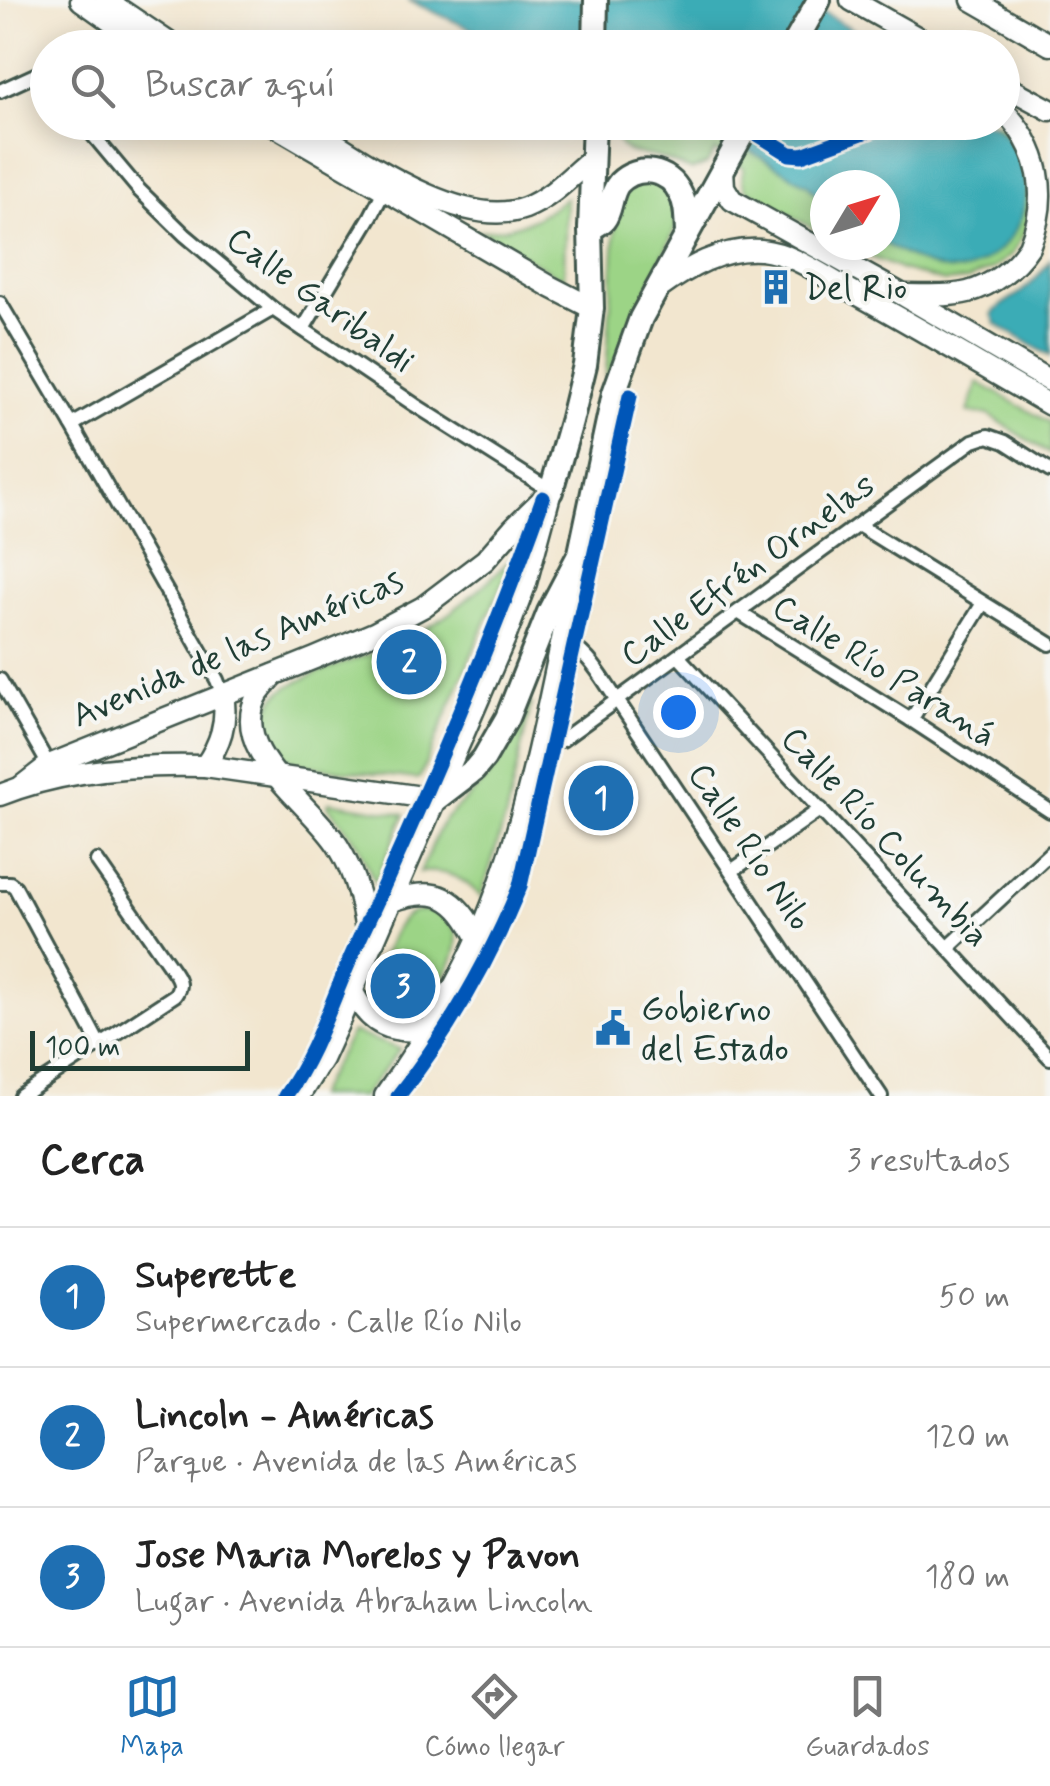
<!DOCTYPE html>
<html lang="es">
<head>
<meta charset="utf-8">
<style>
	:root { --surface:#fff; --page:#f2f2f2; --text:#222; --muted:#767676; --line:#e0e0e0; --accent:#1f6fb2 }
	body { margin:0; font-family:Mynerve,sans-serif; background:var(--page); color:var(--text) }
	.compass { position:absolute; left:810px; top:170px; width:90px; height:90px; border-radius:50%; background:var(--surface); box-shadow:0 5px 25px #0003; rotate:52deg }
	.scale { position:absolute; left:30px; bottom:25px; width:220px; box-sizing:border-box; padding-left:10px; border:5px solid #1f3d34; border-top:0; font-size:28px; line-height:35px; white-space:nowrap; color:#1f3d34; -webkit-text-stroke:8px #f6f6f2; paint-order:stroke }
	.you { position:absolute; left:678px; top:712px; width:35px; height:35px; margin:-25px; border:8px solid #fff; border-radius:50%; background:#1a73e8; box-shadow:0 0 0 15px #1a73e833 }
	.badge { display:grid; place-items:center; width:65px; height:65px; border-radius:50%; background:var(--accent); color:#fff; font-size:32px; font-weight:700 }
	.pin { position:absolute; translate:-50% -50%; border:5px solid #fff; box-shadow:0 2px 10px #0006 }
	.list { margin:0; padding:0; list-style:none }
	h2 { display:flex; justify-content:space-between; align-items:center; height:130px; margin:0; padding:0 40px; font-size:42px }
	h2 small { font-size:32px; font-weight:400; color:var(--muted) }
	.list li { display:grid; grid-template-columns:65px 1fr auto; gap:30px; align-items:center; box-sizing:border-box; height:140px; padding:0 40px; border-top:2px solid var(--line) }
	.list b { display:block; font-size:38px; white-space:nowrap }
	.list p { margin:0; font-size:32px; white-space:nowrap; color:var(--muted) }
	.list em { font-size:32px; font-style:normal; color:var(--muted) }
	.icon { flex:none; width:55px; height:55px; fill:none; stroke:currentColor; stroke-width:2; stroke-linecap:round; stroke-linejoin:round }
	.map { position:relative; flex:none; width:1050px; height:1096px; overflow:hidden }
	.search { position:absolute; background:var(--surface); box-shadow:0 5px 25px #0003; left:30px; right:30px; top:30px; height:110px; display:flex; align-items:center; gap:25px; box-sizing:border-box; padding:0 35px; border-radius:55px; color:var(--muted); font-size:38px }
	.sheet { height:550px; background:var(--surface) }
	nav { display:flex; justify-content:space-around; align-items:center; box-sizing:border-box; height:140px; border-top:2px solid var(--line); background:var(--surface); font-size:28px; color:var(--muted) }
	nav a { display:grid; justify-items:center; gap:5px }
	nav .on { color:var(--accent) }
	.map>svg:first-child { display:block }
	.green { fill:#9cd486; stroke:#5e885d; stroke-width:2.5 }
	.water { fill:#3bacb6; stroke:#2d7475; stroke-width:2.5 }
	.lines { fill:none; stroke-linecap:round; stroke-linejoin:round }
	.street-casing { stroke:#3f564b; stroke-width:18 }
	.primary-casing { stroke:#3f564b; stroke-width:25 }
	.highway-casing { stroke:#3f564b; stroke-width:28 }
	.street { stroke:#fff; stroke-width:12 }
	.primary { stroke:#fff; stroke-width:20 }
	.highway { stroke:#fff; stroke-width:22 }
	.cycleway-casing { stroke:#f6f6f2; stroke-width:21 }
	.cycleway { stroke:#0057b8; stroke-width:15 }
	.labels { text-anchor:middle; stroke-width:8; stroke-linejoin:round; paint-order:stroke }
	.poi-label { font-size:35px; fill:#1f3d34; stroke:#f6f6f2; text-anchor:start }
	.street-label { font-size:35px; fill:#1f3d34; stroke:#f6f6f2 }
</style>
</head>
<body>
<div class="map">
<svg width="1050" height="1096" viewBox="0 0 1050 1096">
	<rect width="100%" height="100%" fill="#f6f6f2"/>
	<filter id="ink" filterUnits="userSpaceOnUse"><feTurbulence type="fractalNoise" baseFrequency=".01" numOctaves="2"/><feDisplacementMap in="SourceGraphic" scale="20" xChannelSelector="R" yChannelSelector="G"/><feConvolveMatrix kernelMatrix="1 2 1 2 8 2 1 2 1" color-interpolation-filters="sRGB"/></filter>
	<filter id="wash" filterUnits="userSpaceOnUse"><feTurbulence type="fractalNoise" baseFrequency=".0048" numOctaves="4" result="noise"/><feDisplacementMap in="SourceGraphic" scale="40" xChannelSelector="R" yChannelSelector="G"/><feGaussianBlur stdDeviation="2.25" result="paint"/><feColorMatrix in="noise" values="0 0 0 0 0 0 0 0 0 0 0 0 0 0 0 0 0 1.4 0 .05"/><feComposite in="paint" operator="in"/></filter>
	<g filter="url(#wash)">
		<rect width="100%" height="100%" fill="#f2e6cf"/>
		<g class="green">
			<path d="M 612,123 L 998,123 L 1012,138 L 1027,163 L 1032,217 L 1013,253 L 994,268 L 968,280 L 945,282 L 902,270 L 843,245 L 885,245 L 885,185 L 825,185 L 825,235 L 748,191 C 741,183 741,177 744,168 L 715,151 L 707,164 L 692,170 C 681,167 671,161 660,158 C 631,150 619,159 612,123 Z"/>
			<polygon points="636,180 659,181 675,200 676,227 609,376 606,376 617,201"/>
			<path d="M 566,197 L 564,279 L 480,231 C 516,229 539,220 566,197 Z"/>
			<polygon points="978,382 1050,423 1050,454 989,415 968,412"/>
			<path d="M 513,557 L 420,777 L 416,779 C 391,775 301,769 284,757 C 274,750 267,736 266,723 C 266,709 272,699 283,690 C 321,667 367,658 407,639 C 448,619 481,589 513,557 Z"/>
			<path d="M 528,703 L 531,704 L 506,816 L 481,897 C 464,877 446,870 420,872 L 443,821 L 484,782 L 497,765 L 509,745 Z"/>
			<polygon points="329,802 405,814 375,883 358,844 328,806"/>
			<path d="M 425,910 C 464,918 462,944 446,974 C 434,997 413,1031 383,1009 C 377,1004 373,996 373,989 C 372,976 394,927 404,918 C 410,913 417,911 425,910 Z"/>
			<polygon points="352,1032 400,1049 363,1096 316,1096"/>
		</g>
		<g class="water">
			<polygon points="408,0 801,0 884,47 510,47"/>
			<path d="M 667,123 L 991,123 C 1039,158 1037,229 986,260 C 980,263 972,270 965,270 C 936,274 909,257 885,244 L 885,185 L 825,185 L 825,205 L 808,185 L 708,126 Z"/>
			<path d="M 1050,260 L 1050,356 L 996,324 L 992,314 C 1000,304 1010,300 1020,293 C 1032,284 1042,272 1050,260 Z"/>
		</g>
	</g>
	<g filter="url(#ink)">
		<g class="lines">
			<defs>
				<g id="street">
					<polyline points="92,48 125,30"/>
					<polyline points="0,91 48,69"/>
					<polyline points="82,122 139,190 185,235 273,309 415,405 551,491"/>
					<polyline points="0,303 72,425 217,680 223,695"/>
					<polyline points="303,329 371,216 387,185"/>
					<polyline points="72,425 273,309"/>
					<polyline points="858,525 1050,644"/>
					<polyline points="738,612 911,720 1050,811"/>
					<path d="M 561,640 C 588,650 601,677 617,700 L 881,1096"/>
					<polyline points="678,656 1050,1058"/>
					<polyline points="0,680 51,769"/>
					<polyline points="911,720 983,603"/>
					<polyline points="539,744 562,740 973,441 988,436 1005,442 1050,471"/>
					<polyline points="733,870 821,809"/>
					<polyline points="0,883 10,883 15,887 99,1044"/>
					<polyline points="948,948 1050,853"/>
					<path d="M 21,1096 L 175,995 C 181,986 180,981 174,972 L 97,861"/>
				</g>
				<g id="primary">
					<polyline points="81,0 148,48"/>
					<polyline points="106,0 177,48"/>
					<polyline points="851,0 936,48"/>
					<polyline points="972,0 1050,45"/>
					<polyline points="1002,84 1050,110"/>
					<polyline points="268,122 551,287 592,308"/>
					<path d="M 302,122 C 356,155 460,232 525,208 C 551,198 571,176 592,158"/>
					<polyline points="723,169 724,187 732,200 903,295 1050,381"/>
					<path d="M 657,290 C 687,268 722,247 761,250 C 791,253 819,273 844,287 C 914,325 982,366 1050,405"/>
					<path d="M 907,295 C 926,295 949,297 968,292 C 993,285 1015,268 1029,247 C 1050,196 1041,148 1002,109"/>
					<path d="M 274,675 C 269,681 263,687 259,693 C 224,749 312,804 338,846 C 358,878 363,911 369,948"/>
					<path d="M 205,766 C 220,744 228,722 223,695"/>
					<polyline points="22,786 49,765 315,658 374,633 423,607 485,560 513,528 549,493"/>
					<path d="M 0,795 C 64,769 136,764 205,766 L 436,799"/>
					<path d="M 392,901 C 437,885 458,897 478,939"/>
					<path d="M 352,990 C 369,1025 392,1036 430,1028"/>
					<polyline points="299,1096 322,1059 338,1024 505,638 526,583 551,491"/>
					<path d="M 385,1096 C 420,1046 453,994 478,938 C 530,821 550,692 577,568"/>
				</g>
				<g id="highway">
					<polyline points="595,48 596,0"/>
					<polyline points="792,48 819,0"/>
					<path d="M 590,229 C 595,226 600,224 604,220 C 612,210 610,193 619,183 C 638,164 669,169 680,193 C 687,205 686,219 687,232"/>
					<polyline points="551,491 571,422 585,365 592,308 590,229 594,122"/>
					<polyline points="436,799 474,770 484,758 507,718 549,612 580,553 614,393 641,318 749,122"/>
				</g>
			</defs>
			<use href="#street" class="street-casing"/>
			<use href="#primary" class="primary-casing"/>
			<use href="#highway" class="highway-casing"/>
			<use href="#street" class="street"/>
			<use href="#primary" class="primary"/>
			<use href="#highway" class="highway"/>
			<defs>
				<g id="cycleway">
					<polyline points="738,122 790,154 802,155 892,122"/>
					<path d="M 285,1096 C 318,1050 333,995 357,944 C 425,798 489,650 543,498"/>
					<path d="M 398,1096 C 448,1033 489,961 520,886 L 630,396"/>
				</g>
			</defs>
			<use href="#cycleway" class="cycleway-casing"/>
			<use href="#cycleway" class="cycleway"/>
		</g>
	</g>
	<defs>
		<symbol id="building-bare" viewBox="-9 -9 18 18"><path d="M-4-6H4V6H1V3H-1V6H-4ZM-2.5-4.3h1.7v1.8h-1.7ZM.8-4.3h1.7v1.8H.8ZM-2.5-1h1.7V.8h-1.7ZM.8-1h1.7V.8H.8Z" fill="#1f6fb2" stroke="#f6f6f2" stroke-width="2.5" paint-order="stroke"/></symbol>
		<symbol id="civic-bare" viewBox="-9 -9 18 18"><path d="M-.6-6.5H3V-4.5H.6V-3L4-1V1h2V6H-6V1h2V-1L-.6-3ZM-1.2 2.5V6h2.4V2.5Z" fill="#1f6fb2" stroke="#f6f6f2" stroke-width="2.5" paint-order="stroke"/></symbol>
	</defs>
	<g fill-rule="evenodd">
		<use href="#building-bare" x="751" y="262" width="50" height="50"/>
		<use href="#civic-bare" x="588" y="1003" width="50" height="50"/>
	</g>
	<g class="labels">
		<g class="poi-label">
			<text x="804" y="299">Del Rio</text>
			<text x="641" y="1020">Gobierno<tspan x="641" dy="40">del Estado</tspan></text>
		</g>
		<g class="street-label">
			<text transform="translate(321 299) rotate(36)" y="12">Calle Garibaldi</text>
			<text transform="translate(747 569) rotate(-36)" y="12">Calle Efrén Ornelas</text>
			<text transform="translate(237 647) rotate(-23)" y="12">Avenida de las Américas</text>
			<text transform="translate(885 670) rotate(32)" y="12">Calle Río Paraná</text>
			<text transform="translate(886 836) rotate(47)" y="12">Calle Río Columbia</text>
			<text transform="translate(751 846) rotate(56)" y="12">Calle Río Nilo</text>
		</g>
	</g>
</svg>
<svg class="compass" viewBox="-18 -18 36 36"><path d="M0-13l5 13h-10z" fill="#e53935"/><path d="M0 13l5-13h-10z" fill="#767676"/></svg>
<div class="scale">100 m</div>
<div class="you"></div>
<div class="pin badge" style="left:601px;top:798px">1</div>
<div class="pin badge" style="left:409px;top:662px">2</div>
<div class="pin badge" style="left:403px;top:986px">3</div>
<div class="search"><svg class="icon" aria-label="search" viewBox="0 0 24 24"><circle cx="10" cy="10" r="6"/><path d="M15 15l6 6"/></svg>Buscar aquí</div>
</div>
<section class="sheet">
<h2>Cerca<small>3 resultados</small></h2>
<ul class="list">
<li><span class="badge">1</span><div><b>Superette</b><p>Supermercado · Calle Río Nilo</p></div><em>50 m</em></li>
<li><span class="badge">2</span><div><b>Lincoln - Américas</b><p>Parque · Avenida de las Américas</p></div><em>120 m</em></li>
<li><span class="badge">3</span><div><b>Jose Maria Morelos y Pavon</b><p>Lugar · Avenida Abraham Lincoln</p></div><em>180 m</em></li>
</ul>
</section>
<nav>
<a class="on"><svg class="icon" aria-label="map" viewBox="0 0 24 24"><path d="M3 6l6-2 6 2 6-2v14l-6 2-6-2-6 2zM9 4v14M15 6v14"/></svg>Mapa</a>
<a><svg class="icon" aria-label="directions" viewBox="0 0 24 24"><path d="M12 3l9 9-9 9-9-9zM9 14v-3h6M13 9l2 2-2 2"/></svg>Cómo llegar</a>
<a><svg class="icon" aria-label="saved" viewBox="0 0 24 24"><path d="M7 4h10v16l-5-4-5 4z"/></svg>Guardados</a>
</nav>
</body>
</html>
